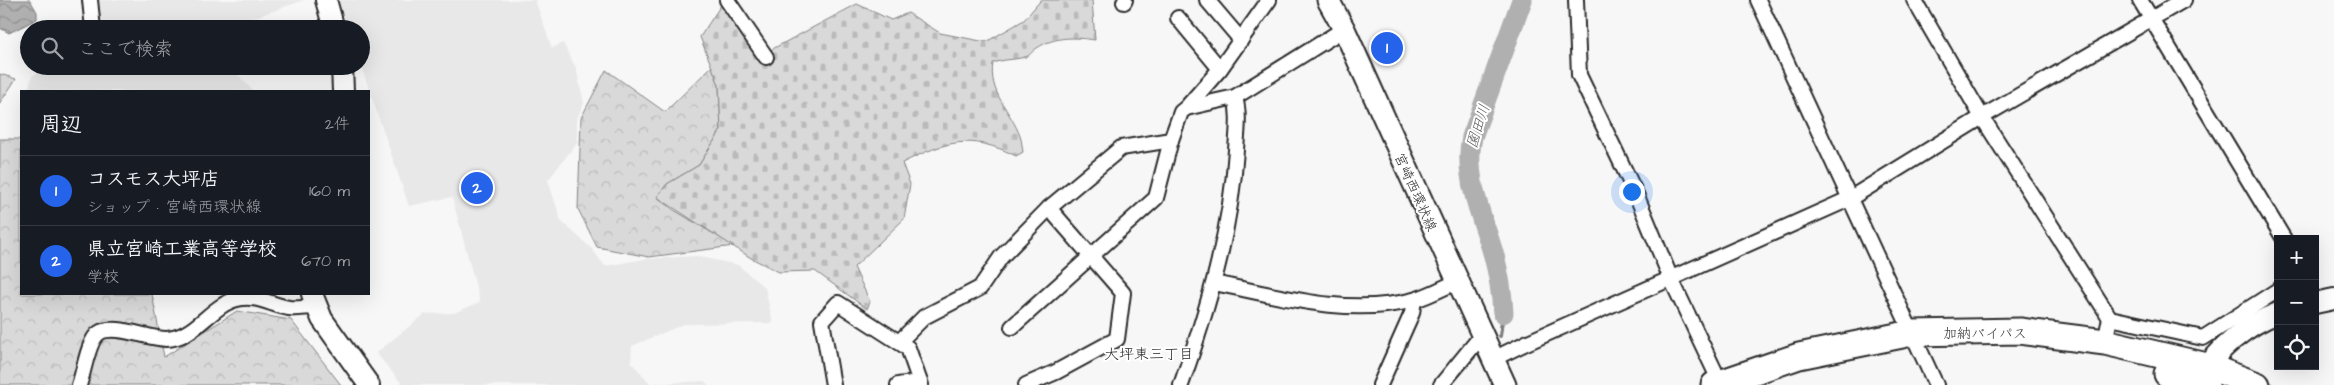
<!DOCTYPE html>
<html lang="ja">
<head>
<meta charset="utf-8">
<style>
	:root { --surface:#171b24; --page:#20242c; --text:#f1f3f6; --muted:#9ea1a6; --line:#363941; --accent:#2563eb }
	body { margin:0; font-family:"Architects Daughter","Klee One",sans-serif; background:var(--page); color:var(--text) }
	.controls { position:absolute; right:15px; bottom:15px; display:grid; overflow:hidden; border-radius:0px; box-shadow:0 5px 20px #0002 }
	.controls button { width:45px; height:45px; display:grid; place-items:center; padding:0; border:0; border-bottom:1px solid var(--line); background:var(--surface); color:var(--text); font:25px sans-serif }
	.you { position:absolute; left:1631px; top:191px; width:18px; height:18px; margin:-12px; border:4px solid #fff; border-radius:50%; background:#1a73e8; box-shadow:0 0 0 8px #1a73e833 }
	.badge { display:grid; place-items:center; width:32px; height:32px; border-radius:50%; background:var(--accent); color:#fff; font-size:16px; font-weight:700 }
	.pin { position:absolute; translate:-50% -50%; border:2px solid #fff; box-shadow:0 1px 5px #0006 }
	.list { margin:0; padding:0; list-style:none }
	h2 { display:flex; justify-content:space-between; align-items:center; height:65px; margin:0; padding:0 20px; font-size:21px }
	h2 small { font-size:16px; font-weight:400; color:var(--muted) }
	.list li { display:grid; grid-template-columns:32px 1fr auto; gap:15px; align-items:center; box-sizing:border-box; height:70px; padding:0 20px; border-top:1px solid var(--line) }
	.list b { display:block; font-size:19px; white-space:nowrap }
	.list p { margin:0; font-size:16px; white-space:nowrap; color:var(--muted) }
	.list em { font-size:16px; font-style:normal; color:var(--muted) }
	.icon { flex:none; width:28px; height:28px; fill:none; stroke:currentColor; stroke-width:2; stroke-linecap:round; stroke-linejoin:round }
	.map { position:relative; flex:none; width:2334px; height:385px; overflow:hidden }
	.search { position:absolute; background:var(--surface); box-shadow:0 5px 20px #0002; left:20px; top:20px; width:350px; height:55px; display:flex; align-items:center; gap:12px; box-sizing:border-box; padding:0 18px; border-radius:28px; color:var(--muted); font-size:19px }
	.panel { position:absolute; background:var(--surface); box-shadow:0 5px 20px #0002; left:20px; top:90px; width:350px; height:205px; border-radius:0px }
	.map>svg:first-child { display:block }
	.built { fill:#e8e8e8 }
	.forest { fill:url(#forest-crowns); stroke:#828282 }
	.cemetery { fill:url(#cemetery-stones); stroke:#828282 }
	.water { fill:url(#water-waves); stroke:#7b7b7b }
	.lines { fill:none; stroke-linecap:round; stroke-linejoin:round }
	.stream { stroke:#7b7b7b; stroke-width:4 }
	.river { stroke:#b0b0b0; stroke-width:21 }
	.street-casing { stroke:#2b2b2b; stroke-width:18 }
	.secondary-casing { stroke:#2b2b2b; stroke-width:24 }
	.primary-casing { stroke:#2b2b2b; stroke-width:25 }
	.highway-casing { stroke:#2b2b2b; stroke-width:29 }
	.street { stroke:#fff; stroke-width:14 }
	.secondary { stroke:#fff; stroke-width:20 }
	.primary { stroke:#fff; stroke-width:21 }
	.highway { stroke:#fff; stroke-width:25 }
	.labels { text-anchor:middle; stroke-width:4; stroke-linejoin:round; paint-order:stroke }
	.street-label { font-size:14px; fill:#2b2b2b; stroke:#fff }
	.water-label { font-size:15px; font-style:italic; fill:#5a5a5a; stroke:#fff }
	.neighbourhood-label { font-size:15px; fill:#2b2b2b; stroke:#fff }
</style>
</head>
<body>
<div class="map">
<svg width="2334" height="385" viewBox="0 0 2334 385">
	<defs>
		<pattern id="forest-crowns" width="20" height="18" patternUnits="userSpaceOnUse" patternTransform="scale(1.25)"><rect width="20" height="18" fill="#d9d9d9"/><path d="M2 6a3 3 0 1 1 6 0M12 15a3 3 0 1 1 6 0" fill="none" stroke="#bababa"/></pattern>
		<pattern id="cemetery-stones" width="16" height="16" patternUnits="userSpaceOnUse" patternTransform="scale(1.25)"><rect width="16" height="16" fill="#d9d9d9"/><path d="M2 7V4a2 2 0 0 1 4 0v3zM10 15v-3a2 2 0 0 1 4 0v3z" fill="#bababa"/></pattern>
		<pattern id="water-waves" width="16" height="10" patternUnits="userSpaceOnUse" patternTransform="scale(1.25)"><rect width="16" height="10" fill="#b0b0b0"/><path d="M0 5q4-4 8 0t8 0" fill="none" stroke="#8f8f8f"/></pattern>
	</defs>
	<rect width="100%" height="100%" fill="#f7f7f7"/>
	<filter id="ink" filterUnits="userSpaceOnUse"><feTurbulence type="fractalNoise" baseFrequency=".02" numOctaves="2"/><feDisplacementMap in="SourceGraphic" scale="10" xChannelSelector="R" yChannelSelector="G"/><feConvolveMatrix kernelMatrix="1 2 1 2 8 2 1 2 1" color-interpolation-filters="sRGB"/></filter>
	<g filter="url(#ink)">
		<g class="built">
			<polygon points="97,0 304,0 222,29 100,29"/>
			<polygon points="338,0 535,0 552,48 563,43 576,68 584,103 577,119 577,143 548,180 561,221 591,248 605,266 645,259 696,256 738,265 765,288 773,323 684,324 632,346 631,362 651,384 704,381 709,385 403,385 376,353 425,314 454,313 480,302 452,197 409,206 361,66 361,29 348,29"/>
			<polygon points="51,66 230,66 253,91 28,91 32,76"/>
		</g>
		<g class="forest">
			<polygon points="712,66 719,85 721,130 699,165 667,184 657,197 674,210 734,246 649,257 597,247 578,209 581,118 606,70 665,112"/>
			<polygon points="0,74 16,79 0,103"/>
			<polygon points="0,139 21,139 21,294 152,294 164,357 237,311 291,320 341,385 0,385"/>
		</g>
		<path class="cemetery" d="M 1041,0 L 1092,0 L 1095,40 C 1075,37 1055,36 1037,48 C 1032,51 1030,56 1025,57 C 1014,60 1004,59 993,63 C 988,93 1011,111 1020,136 C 1022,141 1022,147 1023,152 L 1016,156 C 970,133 947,141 902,163 L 910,184 L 904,219 L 854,267 L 870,302 L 867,309 L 815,271 L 779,272 L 751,258 L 657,197 L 667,184 L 699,165 L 721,130 L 719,85 L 700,37 L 721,5 L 763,54 L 857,4 L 891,20 L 908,13 L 940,33 L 986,42 L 1024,20 Z"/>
		<polygon class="water" points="0,0 30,0 37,12 37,19 9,33 0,28"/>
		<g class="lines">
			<g class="stream">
				<polyline points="1500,336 1503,313"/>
				<polyline points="1450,385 1474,357"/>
			</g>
			<path class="river" d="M 1503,313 C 1502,293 1499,275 1494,256 C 1483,217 1463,178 1472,137 L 1522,0"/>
			<defs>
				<g id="street">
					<polyline points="90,0 93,29"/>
					<polyline points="727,0 766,57"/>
					<polyline points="1207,0 1241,40"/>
					<polyline points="1576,0 1579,75 1636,194 1671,279 1720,382"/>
					<polyline points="1758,0 1936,385"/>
					<polyline points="1914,0 1982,117 2110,318 2105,342"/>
					<polyline points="2140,0 2284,239"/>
					<polyline points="1124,2 1125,0"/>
					<polyline points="1178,18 1220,69"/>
					<polyline points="1186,108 1235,97 1344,29"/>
					<path d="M 1214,283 C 1279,296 1347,317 1414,300 C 1428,296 1443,288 1456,282"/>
					<polyline points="2110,318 2203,338 2278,290"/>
					<polyline points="1012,327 1156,198 1171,140"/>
					<polyline points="899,342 924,317 980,288 1001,257 1049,208 1121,148 1171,140 1181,112 1186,108 1220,69 1269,0"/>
					<polyline points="1493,359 1526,343 1849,199 1982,117 2184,0"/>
					<path d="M 79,385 C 84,372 88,340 99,333 C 113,323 149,339 166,339 C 194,339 211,305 237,299 C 256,294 271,305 289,308 C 298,309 307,307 316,307"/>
					<polyline points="833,385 822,321 838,303 908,348 921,385"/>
					<polyline points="898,385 920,382"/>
					<polyline points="1026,385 1056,372 1117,339 1123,293 1049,208"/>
					<path d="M 1181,385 C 1208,309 1231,231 1236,150 C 1237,132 1240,115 1235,97"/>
					<polyline points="1380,385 1412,313 1414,300"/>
					<polyline points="1441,385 1482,335"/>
				</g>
				<g id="secondary">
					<polyline points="326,0 334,29"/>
					<polyline points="342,66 343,91"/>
					<polyline points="312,294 322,319 369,385"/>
					<polyline points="2315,303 2334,299"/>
					<path d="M 2200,378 C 2217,349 2246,325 2278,313"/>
				</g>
				<polyline id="primary" points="1328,0 1344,29 1505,385"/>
				<g id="highway">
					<polyline points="2167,374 2206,385"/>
					<polyline points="1714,385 1799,356 1912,333 2020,331 2105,342 2207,366 2257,385"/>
				</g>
			</defs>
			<use href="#street" class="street-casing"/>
			<use href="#secondary" class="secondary-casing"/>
			<use href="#primary" class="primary-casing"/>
			<use href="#highway" class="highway-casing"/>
			<use href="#street" class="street"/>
			<use href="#secondary" class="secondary"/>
			<use href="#primary" class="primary"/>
			<use href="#highway" class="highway"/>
		</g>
	</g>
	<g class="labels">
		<g class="street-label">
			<text transform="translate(1416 192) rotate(66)" y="5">宮崎西環状線</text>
			<text x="1985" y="338">加納バイパス</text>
		</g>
		<g class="water-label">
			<text transform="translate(1478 126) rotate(-72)" y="5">園田川</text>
		</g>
		<g class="neighbourhood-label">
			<text x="1149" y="359">大坪東三丁目</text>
		</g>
	</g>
</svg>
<div class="controls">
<button>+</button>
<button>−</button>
<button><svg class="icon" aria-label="locate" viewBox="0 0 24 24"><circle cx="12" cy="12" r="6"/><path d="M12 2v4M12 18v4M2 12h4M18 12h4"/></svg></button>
</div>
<div class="you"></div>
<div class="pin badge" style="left:1387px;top:48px">1</div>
<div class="pin badge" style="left:477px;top:188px">2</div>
<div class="search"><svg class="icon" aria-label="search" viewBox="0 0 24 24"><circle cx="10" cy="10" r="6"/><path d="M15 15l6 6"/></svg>ここで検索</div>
<section class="panel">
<h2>周辺<small>2件</small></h2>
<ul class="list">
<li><span class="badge">1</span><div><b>コスモス大坪店</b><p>ショップ · 宮崎西環状線</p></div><em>160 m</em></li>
<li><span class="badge">2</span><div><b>県立宮崎工業高等学校</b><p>学校</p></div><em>670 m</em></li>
</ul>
</section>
</div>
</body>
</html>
